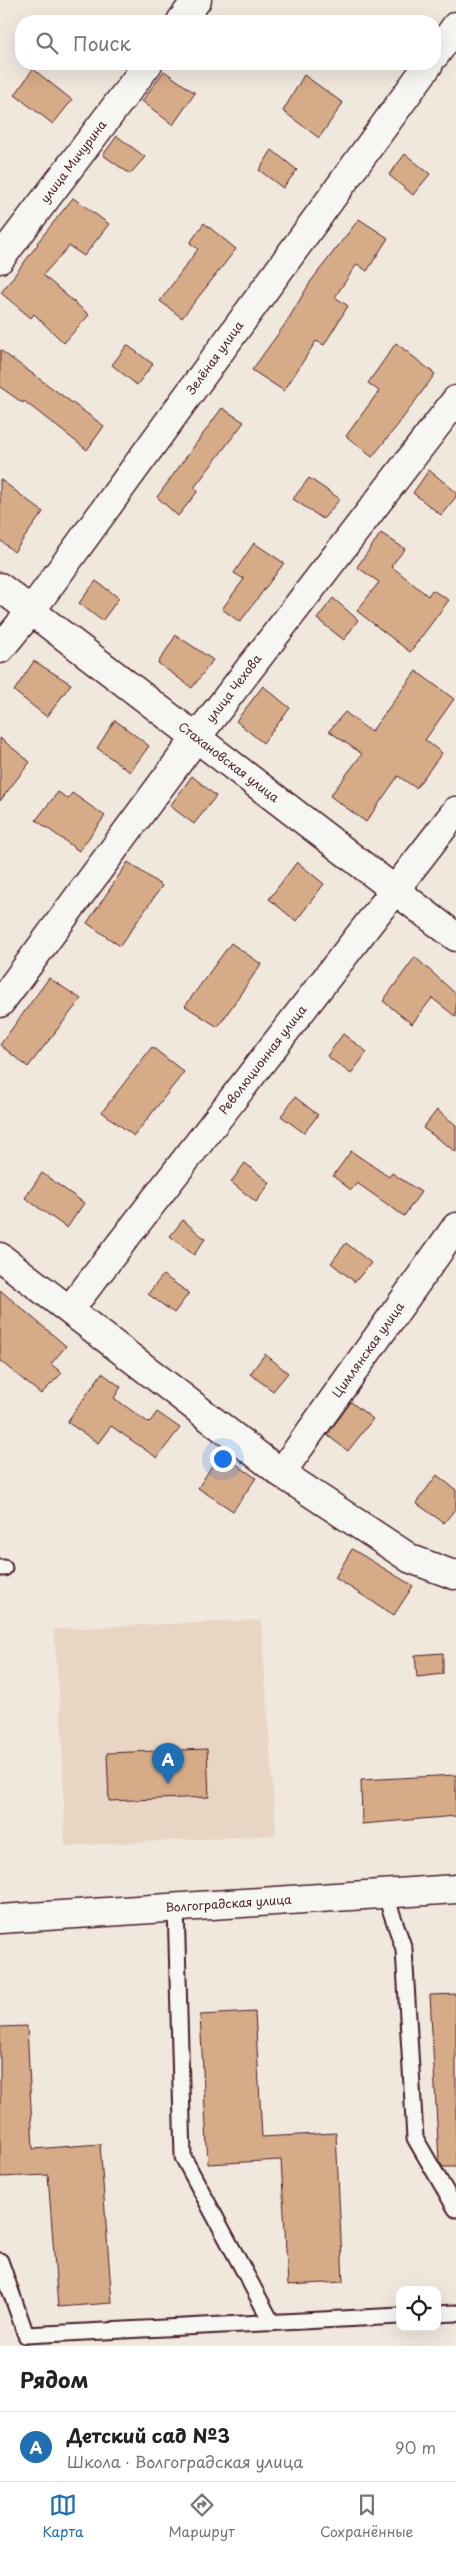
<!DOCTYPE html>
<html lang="ru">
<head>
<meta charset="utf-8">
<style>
	:root { --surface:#fff; --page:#f6f6f6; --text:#222; --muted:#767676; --line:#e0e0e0; --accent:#1f6fb2 }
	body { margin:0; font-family:"Playpen Sans",sans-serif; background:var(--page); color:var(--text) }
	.controls { position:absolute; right:15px; bottom:15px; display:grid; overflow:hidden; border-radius:10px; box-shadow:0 5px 20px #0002 }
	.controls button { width:45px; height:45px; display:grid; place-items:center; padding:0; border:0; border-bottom:1px solid var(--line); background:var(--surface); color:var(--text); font:25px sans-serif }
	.you { position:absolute; left:222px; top:1458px; width:18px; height:18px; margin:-12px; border:4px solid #fff; border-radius:50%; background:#1a73e8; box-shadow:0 0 0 8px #1a73e833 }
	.badge { display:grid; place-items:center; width:32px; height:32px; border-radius:50%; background:var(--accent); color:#fff; font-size:16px; font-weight:700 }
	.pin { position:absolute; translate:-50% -41px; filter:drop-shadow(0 1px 2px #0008) }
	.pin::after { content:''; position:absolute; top:26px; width:18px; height:15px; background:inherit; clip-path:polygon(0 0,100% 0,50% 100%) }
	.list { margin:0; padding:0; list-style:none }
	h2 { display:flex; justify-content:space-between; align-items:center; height:65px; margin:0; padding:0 20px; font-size:21px }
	h2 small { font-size:16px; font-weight:400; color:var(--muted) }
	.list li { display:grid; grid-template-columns:32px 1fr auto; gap:15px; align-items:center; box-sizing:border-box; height:70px; padding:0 20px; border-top:1px solid var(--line) }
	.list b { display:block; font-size:19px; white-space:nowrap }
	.list p { margin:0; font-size:16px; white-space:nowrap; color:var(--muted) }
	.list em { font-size:16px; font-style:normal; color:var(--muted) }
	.icon { flex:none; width:28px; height:28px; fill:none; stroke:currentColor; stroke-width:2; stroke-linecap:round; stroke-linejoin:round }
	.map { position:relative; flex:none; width:456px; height:2346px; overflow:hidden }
	.search { position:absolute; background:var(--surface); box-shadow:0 5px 20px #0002; left:15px; right:15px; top:15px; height:55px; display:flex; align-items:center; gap:12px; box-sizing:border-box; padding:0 18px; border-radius:20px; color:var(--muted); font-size:19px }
	.sheet { height:135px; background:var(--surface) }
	nav { display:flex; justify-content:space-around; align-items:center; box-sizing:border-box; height:70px; border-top:1px solid var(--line); background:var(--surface); font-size:14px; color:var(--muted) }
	nav a { display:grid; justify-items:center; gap:2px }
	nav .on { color:var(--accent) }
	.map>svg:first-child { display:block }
	.built { fill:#e8d5c3 }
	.building { fill:#d6ab87; stroke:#4a1f2b }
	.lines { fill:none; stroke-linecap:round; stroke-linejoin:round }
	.service-casing { stroke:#4a1f2b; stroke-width:19 }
	.minor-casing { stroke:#4a1f2b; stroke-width:31 }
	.tertiary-casing { stroke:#4a1f2b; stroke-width:31 }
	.primary-casing { stroke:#4a1f2b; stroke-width:31 }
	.service { stroke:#f6f6f2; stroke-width:15 }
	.minor { stroke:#f6f6f2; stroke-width:28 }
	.tertiary { stroke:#f6f6f2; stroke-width:28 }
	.primary { stroke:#f6f6f2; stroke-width:28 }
	.labels { text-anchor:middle; stroke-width:4.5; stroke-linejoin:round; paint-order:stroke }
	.street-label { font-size:12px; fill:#4a1f2b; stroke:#f6f6f2 }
</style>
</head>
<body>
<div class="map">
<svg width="456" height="2346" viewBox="0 0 456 2346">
	<rect width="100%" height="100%" fill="#f0e7dd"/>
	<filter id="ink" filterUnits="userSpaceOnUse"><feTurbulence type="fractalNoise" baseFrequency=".02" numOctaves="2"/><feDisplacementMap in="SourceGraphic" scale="10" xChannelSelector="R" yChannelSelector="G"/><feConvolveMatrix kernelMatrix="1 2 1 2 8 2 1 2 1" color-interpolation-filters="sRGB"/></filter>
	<g filter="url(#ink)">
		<polygon class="built" points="261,1620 276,1835 65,1846 62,1733 54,1629"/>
		<g class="building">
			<polygon points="33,69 72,100 53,124 15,95"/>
			<polygon points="164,71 195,93 173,125 142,101"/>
			<polygon points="304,75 343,103 319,138 283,111"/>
			<polygon points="117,136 145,157 130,174 103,155"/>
			<polygon points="272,150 297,170 283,188 259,170"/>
			<polygon points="405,154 430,174 413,195 389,175"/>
			<polygon points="73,198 109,224 84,256 69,246 43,275 89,315 64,343 34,314 31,318 1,293 38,244 37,243"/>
			<polygon points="359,219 388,238 367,271 357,264 335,297 348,306 324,345 316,341 284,391 252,370 286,323 311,281"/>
			<polygon points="204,223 236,249 182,318 160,301 198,249 190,243"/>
			<polygon points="396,343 435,374 397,426 372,457 346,436 379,391 368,383"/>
			<polygon points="127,345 153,364 137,385 112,365"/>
			<polygon points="0,350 104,426 87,450 24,401 23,403 0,387"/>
			<polygon points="222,408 244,422 194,488 198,491 178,516 157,497"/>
			<polygon points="429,470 456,492 456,497 441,515 413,493"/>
			<polygon points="309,478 340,499 323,519 293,499"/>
			<polygon points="0,479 43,512 14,552 0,540"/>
			<polygon points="381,533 405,549 391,566 428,596 432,590 449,600 410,652 357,611 379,582 357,567"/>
			<polygon points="254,543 284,563 240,622 222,609 244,579 234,573"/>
			<polygon points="96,581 119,598 102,621 79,603"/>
			<polygon points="333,598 358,620 344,640 317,619"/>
			<polygon points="176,635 213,660 192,688 158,663"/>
			<polygon points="34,661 71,684 47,717 14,691"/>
			<polygon points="416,671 454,699 425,740 442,753 416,788 398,776 366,822 330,796 362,754 329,731 345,712 371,732"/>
			<polygon points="263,686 290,708 263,743 236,721"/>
			<polygon points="115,720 149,746 130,772 97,748"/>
			<polygon points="0,738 30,762 0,801"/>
			<polygon points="192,776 216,796 194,824 170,806"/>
			<polygon points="58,792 68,799 72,793 105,816 79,851 36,820"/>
			<polygon points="128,862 162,886 120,946 87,923"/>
			<polygon points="297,862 324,884 296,921 269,899"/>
			<polygon points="231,943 261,964 218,1027 185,1006"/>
			<polygon points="415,957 456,994 456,1017 432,998 412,1024 383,1001"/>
			<polygon points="49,978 81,999 28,1067 0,1045"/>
			<polygon points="343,1034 367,1052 351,1074 327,1056"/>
			<polygon points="152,1047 184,1072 134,1136 102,1112"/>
			<polygon points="295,1097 318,1115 304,1133 281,1116"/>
			<polygon points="437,1110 456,1125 456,1152 423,1128"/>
			<polygon points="351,1151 389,1177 392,1173 421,1192 404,1216 357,1183 351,1190 333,1176"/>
			<polygon points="245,1163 270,1183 256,1202 231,1182"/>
			<polygon points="42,1173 84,1203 67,1228 25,1198"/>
			<polygon points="183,1220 205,1239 194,1255 170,1236"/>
			<polygon points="346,1243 371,1263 355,1282 331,1263"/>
			<polygon points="163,1275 189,1293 174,1313 148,1294"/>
			<polygon points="0,1290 66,1346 51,1364 62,1373 41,1394 0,1361"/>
			<polygon points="265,1354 288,1373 273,1391 250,1374"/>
			<polygon points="102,1373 121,1387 114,1398 149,1423 157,1412 180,1428 157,1458 111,1426 98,1443 67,1422"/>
			<polygon points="351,1402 373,1419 348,1451 327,1435"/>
			<polygon points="220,1453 256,1478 233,1511 198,1488"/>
			<polygon points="437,1475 456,1490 456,1508 444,1523 416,1503"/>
			<polygon points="352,1549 413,1586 394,1615 335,1578"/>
			<polygon points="443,1653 443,1674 417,1677 415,1655"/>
			<polygon points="207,1749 209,1797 109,1801 107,1753"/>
			<polygon points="456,1775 456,1816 362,1824 361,1780"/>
			<polygon points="456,1994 456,2167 443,2167 439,2161 430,1995"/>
			<polygon points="255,2012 262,2137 336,2133 343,2282 288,2285 281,2160 208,2164 200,2015"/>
			<polygon points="27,2026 33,2149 100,2144 112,2303 58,2307 48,2175 0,2177 0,2027"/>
		</g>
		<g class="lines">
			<defs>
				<g id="service">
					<polyline points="0,1568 4,1568"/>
					<polyline points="385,1894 404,1949 415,2138 456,2209"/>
					<polyline points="176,1907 183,2157 272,2323"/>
					<polyline points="0,2261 26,2335 400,2316"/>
					<polyline points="437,2314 456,2313"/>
				</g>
				<g id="minor">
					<polyline points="181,21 197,0"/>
					<polyline points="435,55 456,26"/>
					<path id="s1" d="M 0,259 L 148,64"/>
					<path id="s2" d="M 0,649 L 31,611 L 429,64"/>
					<path id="s3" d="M 0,1003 L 196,738 L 456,400"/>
					<polyline points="0,1257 281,1473 411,1559 454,1575 456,1574"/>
					<path id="s4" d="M 70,1309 L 456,811"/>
					<path id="s5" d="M 281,1473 L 456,1227"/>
				</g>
				<g id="tertiary">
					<path id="s6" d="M 0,587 L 456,937"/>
				</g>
				<g id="primary">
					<path id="s7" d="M 0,1919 L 456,1889"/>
				</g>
			</defs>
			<use href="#service" class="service-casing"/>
			<use href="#minor" class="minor-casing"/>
			<use href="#tertiary" class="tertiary-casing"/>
			<use href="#primary" class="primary-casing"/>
			<use href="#service" class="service"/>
			<use href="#minor" class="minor"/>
			<use href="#tertiary" class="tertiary"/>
			<use href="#primary" class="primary"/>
		</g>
	</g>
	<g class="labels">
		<g class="street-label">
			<text dy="4" stroke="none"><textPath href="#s1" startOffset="122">улица Мичурина</textPath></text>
			<text dy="4" stroke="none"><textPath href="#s2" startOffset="362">Зелёная улица</textPath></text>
			<text dy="4" stroke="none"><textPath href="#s3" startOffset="392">улица Чехова</textPath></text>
			<text dy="4" stroke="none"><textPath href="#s6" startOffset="288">Стахановская улица</textPath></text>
			<text dy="4" stroke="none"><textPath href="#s4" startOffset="315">Революционная улица</textPath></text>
			<text dy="4" stroke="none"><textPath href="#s5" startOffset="151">Цимлянская улица</textPath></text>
			<text dy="4" stroke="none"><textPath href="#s7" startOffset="229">Волгоградская улица</textPath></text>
		</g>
	</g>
</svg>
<div class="controls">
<button><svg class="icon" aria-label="locate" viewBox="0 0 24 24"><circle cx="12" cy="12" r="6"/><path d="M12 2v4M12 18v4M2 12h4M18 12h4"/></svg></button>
</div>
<div class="you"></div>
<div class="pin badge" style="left:168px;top:1784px">A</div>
<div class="search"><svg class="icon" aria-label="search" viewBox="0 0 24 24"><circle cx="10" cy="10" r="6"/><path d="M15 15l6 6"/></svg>Поиск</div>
</div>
<section class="sheet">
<h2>Рядом<small></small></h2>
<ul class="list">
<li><span class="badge">A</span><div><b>Детский сад №3</b><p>Школа · Волгоградская улица</p></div><em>90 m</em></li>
</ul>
</section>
<nav>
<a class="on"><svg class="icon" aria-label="map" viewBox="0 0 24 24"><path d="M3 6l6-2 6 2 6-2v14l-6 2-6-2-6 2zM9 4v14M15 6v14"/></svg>Карта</a>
<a><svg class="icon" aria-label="directions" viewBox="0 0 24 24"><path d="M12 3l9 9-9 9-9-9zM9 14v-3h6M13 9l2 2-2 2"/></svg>Маршрут</a>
<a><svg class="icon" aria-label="saved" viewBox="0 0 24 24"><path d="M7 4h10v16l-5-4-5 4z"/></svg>Сохранённые</a>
</nav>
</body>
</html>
